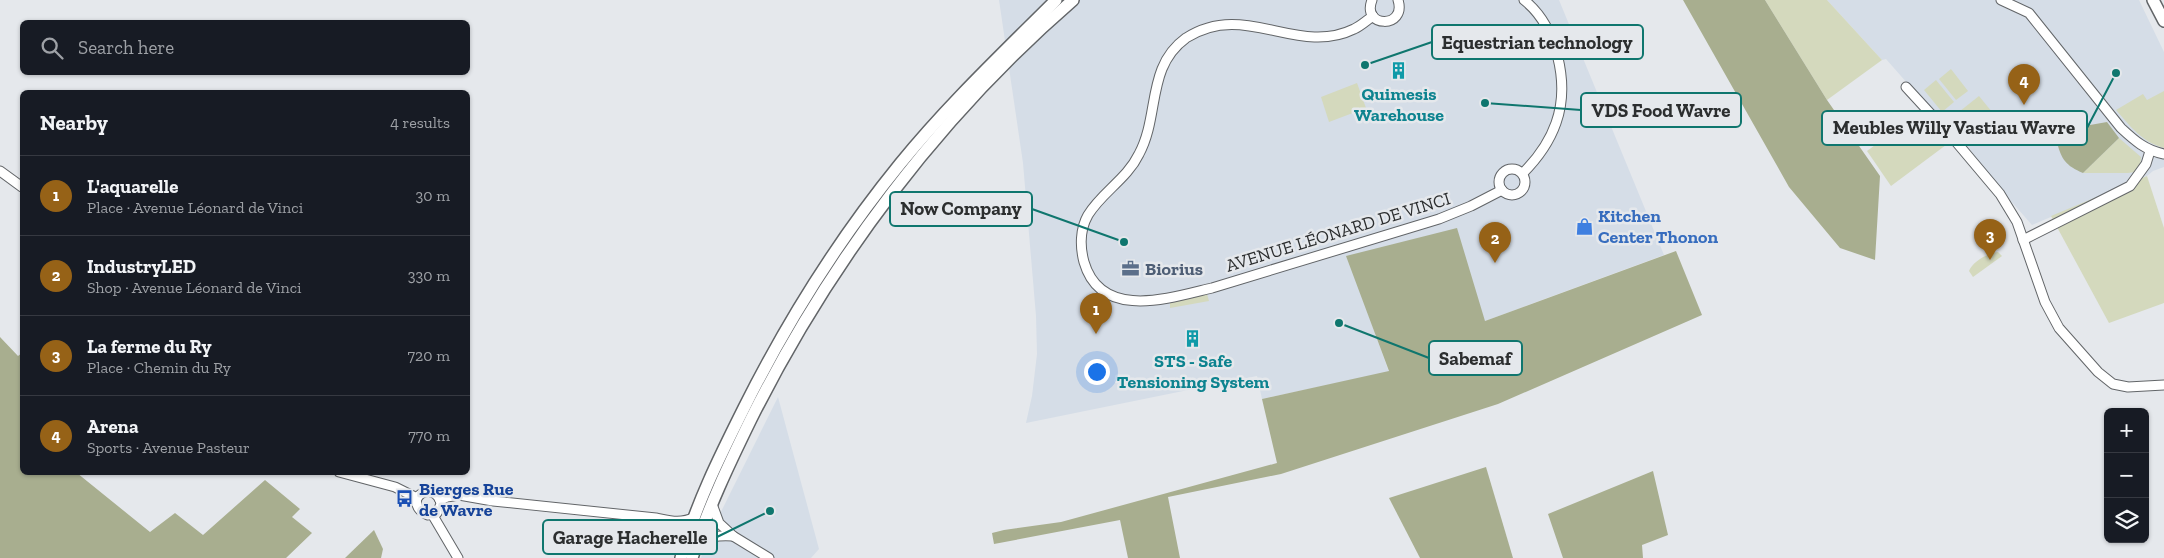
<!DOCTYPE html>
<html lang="en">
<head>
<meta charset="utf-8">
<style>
	:root { --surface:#171b24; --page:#20242c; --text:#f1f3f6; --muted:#9ea1a6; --line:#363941; --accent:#966217 }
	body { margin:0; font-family:"Zilla Slab",serif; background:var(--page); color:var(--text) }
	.controls { position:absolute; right:15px; bottom:15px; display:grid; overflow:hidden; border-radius:8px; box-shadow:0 1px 4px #0004 }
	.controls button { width:45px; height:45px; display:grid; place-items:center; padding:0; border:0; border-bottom:1px solid var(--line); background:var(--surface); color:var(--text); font:25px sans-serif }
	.you { position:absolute; left:1096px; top:371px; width:18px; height:18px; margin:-12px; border:4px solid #fff; border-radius:50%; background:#1a73e8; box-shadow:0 0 0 8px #1a73e833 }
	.badge { display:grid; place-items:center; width:32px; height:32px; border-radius:50%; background:var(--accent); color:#fff; font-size:16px; font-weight:700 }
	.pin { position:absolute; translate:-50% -41px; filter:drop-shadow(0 1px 2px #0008) }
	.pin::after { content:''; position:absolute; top:26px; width:18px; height:15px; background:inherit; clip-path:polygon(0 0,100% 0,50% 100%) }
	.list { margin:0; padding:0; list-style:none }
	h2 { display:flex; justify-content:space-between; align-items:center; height:65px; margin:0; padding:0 20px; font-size:21px }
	h2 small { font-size:16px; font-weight:400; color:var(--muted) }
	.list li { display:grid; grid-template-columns:32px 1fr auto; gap:15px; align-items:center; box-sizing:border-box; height:80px; padding:0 20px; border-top:1px solid var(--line) }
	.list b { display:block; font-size:19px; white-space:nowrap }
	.list p { margin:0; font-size:16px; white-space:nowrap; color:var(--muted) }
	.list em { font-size:16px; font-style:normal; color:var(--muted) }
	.icon { flex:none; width:28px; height:28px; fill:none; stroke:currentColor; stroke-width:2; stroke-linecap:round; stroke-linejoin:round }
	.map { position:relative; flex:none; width:2164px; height:558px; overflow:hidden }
	.search { position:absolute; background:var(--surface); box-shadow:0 1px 4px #0004; left:20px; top:20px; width:450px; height:55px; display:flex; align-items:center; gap:12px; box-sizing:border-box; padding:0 18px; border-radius:8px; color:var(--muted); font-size:19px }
	.panel { position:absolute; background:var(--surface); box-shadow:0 1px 4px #0004; left:20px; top:90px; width:450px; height:385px; border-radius:8px }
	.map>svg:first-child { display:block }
	.built { fill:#d5dde7 }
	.green { fill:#d4d9bd }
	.forest { fill:#a8ae8f }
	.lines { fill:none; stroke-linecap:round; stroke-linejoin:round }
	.minor-casing { stroke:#626568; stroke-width:11 }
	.major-casing { stroke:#626568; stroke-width:14 }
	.minor { stroke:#fff; stroke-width:9 }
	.major { stroke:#fff; stroke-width:11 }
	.labels { text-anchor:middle; stroke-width:5; stroke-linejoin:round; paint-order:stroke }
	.culture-label { font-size:18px; font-weight:bold; fill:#0d838f; stroke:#e5e8ec }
	.shop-label { font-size:18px; font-weight:bold; fill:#366cbe; stroke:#e5e8ec; text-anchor:start }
	.street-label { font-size:18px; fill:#2c2e2f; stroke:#e5e8ec }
	.service-label { font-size:18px; font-weight:bold; fill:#4e5e75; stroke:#e5e8ec; text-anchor:start }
	.transit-label { font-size:18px; font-weight:bold; fill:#164399; stroke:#e5e8ec; text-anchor:start }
	.leader { fill:none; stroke:#0f766e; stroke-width:2 }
	.callout-dot { fill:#0f766e; stroke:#e5e8ec; stroke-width:2 }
	.callout { fill:#e5e8ec; stroke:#0f766e; stroke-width:2 }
	.callout-label { font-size:19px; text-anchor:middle; font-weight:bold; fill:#2c2e2f }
</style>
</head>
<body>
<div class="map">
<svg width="2164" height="558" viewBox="0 0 2164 558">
	<rect width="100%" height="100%" fill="#e5e8ec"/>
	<g class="built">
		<polygon points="999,0 1559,0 1664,255 1485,321 1347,256 1389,372 1262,399 1257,376 1026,423 1032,396 1037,354 1036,316 1023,163"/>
		<polygon points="1827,0 2139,0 2164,52 2164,167 2153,171 2147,176 2032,225 1886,59 1882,60"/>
		<polygon points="778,397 819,549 811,558 701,558 704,546"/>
	</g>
	<g class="green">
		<polygon points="1765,0 1827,0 1882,60 1827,100"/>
		<polygon points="1951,69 1968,91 1956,100 1939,79"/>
		<polygon points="1936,80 1954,102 1942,112 1924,90"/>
		<polygon points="1357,83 1366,108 1329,122 1321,97"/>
		<path d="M 2164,91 L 2164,148 C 2142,142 2131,127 2116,110 L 2143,94 L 2147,100 Z"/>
		<polygon points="1979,96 1992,112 1958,139 1945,123"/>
		<polygon points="1923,110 1950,142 1891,186 1867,151"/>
		<polygon points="2119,138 2141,157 2140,167 2135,172 2128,173 2083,173"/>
		<polygon points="2147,176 2164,228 2164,303 2109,323 2051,216"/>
		<path d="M 1998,252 L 2002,256 L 1973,277 L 1969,271 C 1972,262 1988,253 1998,252 Z"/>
		<polygon points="1207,294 1209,301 1170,308 1170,302"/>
	</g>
	<g class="forest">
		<polygon points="1683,0 1765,0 1827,100 1880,176 1875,260 1840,248 1789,187"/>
		<path d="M 2107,122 L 2119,138 L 2083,173 C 2066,166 2061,159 2057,142 L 2073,128 Z"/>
		<polygon points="1457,228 1485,321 1676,251 1702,315 1498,404 1281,474 1168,497 1180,558 1128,558 1120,520 994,544 992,533 1004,530 1061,522 1277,463 1262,399 1389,371 1346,256"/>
		<polygon points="0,337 18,356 22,353 22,472 77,473 150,532 175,513 203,535 265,480 300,509 292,517 312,533 286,558 0,558"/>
		<polygon points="1486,467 1513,558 1420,558 1389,498"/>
		<polygon points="1653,471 1668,535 1642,545 1643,558 1563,558 1548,514"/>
		<polygon points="374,530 383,549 381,558 345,558"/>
	</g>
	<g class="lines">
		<defs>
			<g id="minor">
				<path d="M 1372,0 C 1361,28 1407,29 1398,0"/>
				<path d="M 2001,0 L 2029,13 L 2121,128 C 2135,141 2145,150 2164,154"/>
				<path d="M 1373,16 C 1367,20 1361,26 1354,29 C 1297,57 1245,0 1186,38 C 1146,67 1160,115 1139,154 C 1127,179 1102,192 1088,215 C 1080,229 1080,247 1084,262 C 1101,321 1170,298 1212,288 L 1439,219 L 1471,206 L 1502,190"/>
				<polyline points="1906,87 1952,137 2000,194 2017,222 2045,302 2059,328 2098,372 2113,384 2128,387 2164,385"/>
				<circle cx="1512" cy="182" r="13"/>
				<polyline points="0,171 22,187"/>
				<path d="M 1523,173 C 1537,159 1549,143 1556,123 C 1570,84 1557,26 1524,0"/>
				<polyline points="2023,240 2130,186 2146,164 2150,151"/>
				<polyline points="339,472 395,487 417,498"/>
				<path d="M 417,498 C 415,506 420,512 428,515 L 437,513 L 441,504 L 440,500"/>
				<path d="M 417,498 C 424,488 435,490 440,500"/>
				<path d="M 440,500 L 447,497 L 459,495 L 493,501 L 656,518 C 671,521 680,524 695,517"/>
				<polyline points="712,504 719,523 733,536 769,558"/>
				<polyline points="432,514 458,558"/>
				<polyline points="671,522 683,548"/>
				<path d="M 697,549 C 707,536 717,535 733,536"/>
			</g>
			<g id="major">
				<polyline points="2153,0 2164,21"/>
				<path d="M 681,558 C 695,506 720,456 744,408 C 787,322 839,239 900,164 C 948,105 1003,53 1056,0"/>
				<path d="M 692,558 C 707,510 729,464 751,419 C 830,261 939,116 1073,0"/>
			</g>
		</defs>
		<use href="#minor" class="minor-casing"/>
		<use href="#major" class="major-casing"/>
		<use href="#minor" class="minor"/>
		<use href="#major" class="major"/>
	</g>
	<defs>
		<symbol id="building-bare" viewBox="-9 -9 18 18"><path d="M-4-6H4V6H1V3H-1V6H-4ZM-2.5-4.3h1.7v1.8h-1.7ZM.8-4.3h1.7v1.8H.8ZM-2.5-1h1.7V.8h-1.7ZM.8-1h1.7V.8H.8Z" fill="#0f9aa8" stroke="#e5e8ec" stroke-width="2.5" paint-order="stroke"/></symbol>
		<symbol id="shop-bare" viewBox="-9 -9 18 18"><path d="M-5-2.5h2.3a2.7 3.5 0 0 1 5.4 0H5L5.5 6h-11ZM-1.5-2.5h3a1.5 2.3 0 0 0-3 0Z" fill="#3f7fe0" stroke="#e5e8ec" stroke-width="2.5" paint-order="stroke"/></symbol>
		<symbol id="office-bare" viewBox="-9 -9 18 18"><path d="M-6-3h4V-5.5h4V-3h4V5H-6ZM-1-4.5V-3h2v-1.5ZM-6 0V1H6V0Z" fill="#5c6f8a" stroke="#e5e8ec" stroke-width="2.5" paint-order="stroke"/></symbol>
		<symbol id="bus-bare" viewBox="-9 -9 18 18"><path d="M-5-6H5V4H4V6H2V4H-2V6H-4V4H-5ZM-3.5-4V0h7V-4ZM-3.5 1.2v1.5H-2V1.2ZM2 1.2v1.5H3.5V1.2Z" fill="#1a4fb4" stroke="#e5e8ec" stroke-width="2.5" paint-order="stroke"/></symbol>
	</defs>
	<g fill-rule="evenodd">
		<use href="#building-bare" x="1386" y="58" width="25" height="25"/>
		<use href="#shop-bare" x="1572" y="214" width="25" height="25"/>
		<use href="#office-bare" x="1118" y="256" width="25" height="25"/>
		<use href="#building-bare" x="1180" y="326" width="25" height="25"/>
		<use href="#bus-bare" x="392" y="486" width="25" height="25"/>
	</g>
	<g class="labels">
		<g class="culture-label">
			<text x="1399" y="100">Quimesis<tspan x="1399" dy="21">Warehouse</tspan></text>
			<text x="1193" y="367">STS - Safe<tspan x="1193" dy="21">Tensioning System</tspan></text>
		</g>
		<g class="shop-label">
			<text x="1598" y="222">Kitchen<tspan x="1598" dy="21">Center Thonon</tspan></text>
		</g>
		<g class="street-label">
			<text transform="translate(1338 232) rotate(-17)" y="6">AVENUE LÉONARD DE VINCI</text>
		</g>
		<g class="service-label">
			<text x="1145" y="275">Biorius</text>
		</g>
		<g class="transit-label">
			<text x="419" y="495">Bierges Rue<tspan x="419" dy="21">de Wavre</tspan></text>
		</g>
	</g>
	<path class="leader" d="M1365 65L1432 42M1485 103L1581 110M2116 73L2087 128M1124 242L1032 209M1339 323L1429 358M770 511L717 537"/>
	<g class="callout-dot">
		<circle cx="1365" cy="65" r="5"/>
		<circle cx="1485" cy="103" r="5"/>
		<circle cx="2116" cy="73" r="5"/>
		<circle cx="1124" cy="242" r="5"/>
		<circle cx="1339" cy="323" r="5"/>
		<circle cx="770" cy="511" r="5"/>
	</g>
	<g class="callout">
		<rect x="1432" y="25" width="211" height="34" rx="5"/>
		<rect x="1581" y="93" width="160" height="34" rx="5"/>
		<rect x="1822" y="111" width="265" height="34" rx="5"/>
		<rect x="890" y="192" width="142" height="34" rx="5"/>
		<rect x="1429" y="341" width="93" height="34" rx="5"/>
		<rect x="543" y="520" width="174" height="34" rx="5"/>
	</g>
	<g class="callout-label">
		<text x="1537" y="49">Equestrian technology</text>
		<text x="1661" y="117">VDS Food Wavre</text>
		<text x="1954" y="134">Meubles Willy Vastiau Wavre</text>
		<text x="961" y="215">Now Company</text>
		<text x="1475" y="365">Sabemaf</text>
		<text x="630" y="544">Garage Hacherelle</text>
	</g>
</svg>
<div class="controls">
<button>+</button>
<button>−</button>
<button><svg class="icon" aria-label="layers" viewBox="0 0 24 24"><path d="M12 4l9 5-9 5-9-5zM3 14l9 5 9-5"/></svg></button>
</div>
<div class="you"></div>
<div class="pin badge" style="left:1096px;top:334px">1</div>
<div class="pin badge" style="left:1495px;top:263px">2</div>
<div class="pin badge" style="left:1990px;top:260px">3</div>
<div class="pin badge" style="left:2024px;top:105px">4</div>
<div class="search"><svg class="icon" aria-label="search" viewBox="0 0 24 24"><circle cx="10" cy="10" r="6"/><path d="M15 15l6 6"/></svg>Search here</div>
<section class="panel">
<h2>Nearby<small>4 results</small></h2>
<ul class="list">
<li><span class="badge">1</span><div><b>L'aquarelle</b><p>Place · Avenue Léonard de Vinci</p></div><em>30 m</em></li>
<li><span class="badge">2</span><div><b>IndustryLED</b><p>Shop · Avenue Léonard de Vinci</p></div><em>330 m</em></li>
<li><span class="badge">3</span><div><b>La ferme du Ry</b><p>Place · Chemin du Ry</p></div><em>720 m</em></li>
<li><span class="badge">4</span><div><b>Arena</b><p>Sports · Avenue Pasteur</p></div><em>770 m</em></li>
</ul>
</section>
</div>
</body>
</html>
